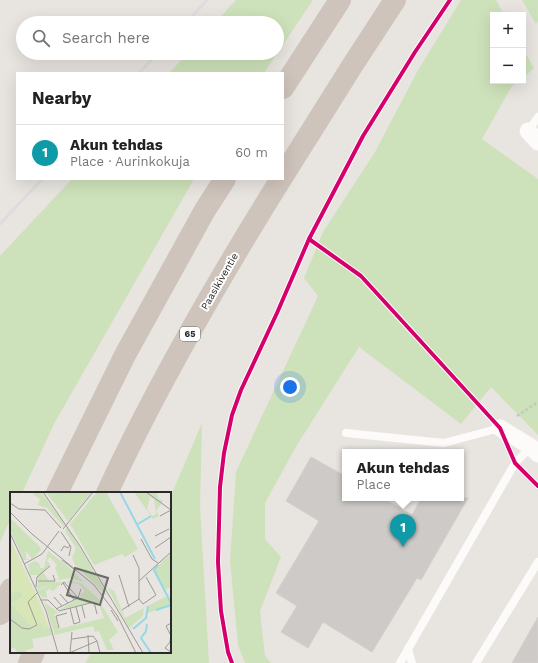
<!DOCTYPE html>
<html lang="en">
<head>
<meta charset="utf-8">
<style>
	:root { --surface:#fff; --page:#f6f6f6; --text:#222; --muted:#767676; --line:#e0e0e0; --accent:#2563eb }
	body { margin:0; font-family:"Work Sans",sans-serif; background:var(--page); color:var(--text) }
	.controls { position:absolute; right:12px; top:12px; display:grid; overflow:hidden; border-radius:0px; box-shadow:0 4px 16px #0002 }
	.controls button { width:36px; height:36px; display:grid; place-items:center; padding:0; border:0; border-bottom:1px solid var(--line); background:var(--surface); color:var(--text); font:20px sans-serif }
	.you { position:absolute; left:290px; top:387px; width:14px; height:14px; margin:-10px; border:3px solid #fff; border-radius:50%; background:#1a73e8; box-shadow:0 0 0 6px #1a73e833 }
	.badge { display:grid; place-items:center; width:26px; height:26px; border-radius:50%; background:var(--accent); color:#fff; font-size:13px; font-weight:700 }
	.pin { position:absolute; translate:-50% -33px; filter:drop-shadow(0 1px 2px #0008) }
	.pin::after { content:''; position:absolute; top:21px; width:14px; height:12px; background:inherit; clip-path:polygon(0 0,100% 0,50% 100%) }
	.popup { position:absolute; left:342px; top:449px; width:122px; height:52px; box-sizing:border-box; display:grid; place-content:center; border-radius:0px; background:var(--surface); filter:drop-shadow(0 1px 3px #0005); font-size:13px; white-space:nowrap; color:var(--muted) }
	.popup b { font-size:15px; color:var(--text) }
	.popup::after { content:''; position:absolute; left:50%; top:100%; margin-left:-8px; border:8px solid transparent; border-top-color:var(--surface) }
	.list { margin:0; padding:0; list-style:none }
	h2 { display:flex; justify-content:space-between; align-items:center; height:52px; margin:0; padding:0 16px; font-size:17px }
	h2 small { font-size:13px; font-weight:400; color:var(--muted) }
	.list li { display:grid; grid-template-columns:26px 1fr auto; gap:12px; align-items:center; box-sizing:border-box; height:56px; padding:0 16px; border-top:1px solid var(--line) }
	.list b { display:block; font-size:15px; white-space:nowrap }
	.list p { margin:0; font-size:13px; white-space:nowrap; color:var(--muted) }
	.list em { font-size:13px; font-style:normal; color:var(--muted) }
	.icon { flex:none; width:22px; height:22px; fill:none; stroke:currentColor; stroke-width:2; stroke-linecap:round; stroke-linejoin:round }
	.map { position:relative; flex:none; width:538px; height:663px; overflow:hidden }
	.search { position:absolute; background:var(--surface); box-shadow:0 4px 16px #0002; left:16px; top:16px; width:268px; height:44px; display:flex; align-items:center; gap:10px; box-sizing:border-box; padding:0 14px; border-radius:22px; color:var(--muted); font-size:15px }
	.panel { position:absolute; background:var(--surface); box-shadow:0 4px 16px #0002; left:16px; top:72px; width:268px; height:108px; border-radius:0px }
	.map>svg:first-child { display:block }
	.green { fill:#cde2ba }
	.building { fill:#cdcac7; stroke:#d3d0cc }
	.lines { fill:none; stroke-linecap:round; stroke-linejoin:round }
	.path { stroke:#c6c6c5; stroke-width:2.5; stroke-dasharray:3 2; stroke-linecap:butt }
	.lane { stroke:#fcfbfa; stroke-width:8 }
	.street { stroke:#fcfbfa; stroke-width:17 }
	.highway { stroke:#cfc4bc; stroke-width:22 }
	.rail { stroke:#deddde; stroke-width:3 }
	.cycleway-casing { stroke:#fff; stroke-width:6 }
	.cycleway { stroke:#d6006c; stroke-width:4 }
	.labels { text-anchor:middle; stroke-width:4; stroke-linejoin:round; paint-order:stroke }
	.shield { fill:#fff; stroke:#6a6a6a; stroke-width:1 }
	.shield-label { font-size:9px; font-weight:bold; fill:#2a2a2a }
	.street-label { font-size:10px; fill:#2a2a2a; stroke:#fff }
	.inset-river { fill:none; stroke:#96d8e7; stroke-width:2 }
	.inset-road { fill:none; stroke:#9c9a97; stroke-width:1 }
	.view { fill:#6c6b6a; fill-opacity:0.15; stroke:#6c6b6a; stroke-width:2 }
	.inset-edge { fill:none; stroke:#2a2a2a; stroke-width:2 }
</style>
</head>
<body>
<div class="map">
<svg width="538" height="663" viewBox="0 0 538 663">
	<rect width="100%" height="100%" fill="#e8e4e0"/>
	<g class="green">
		<polygon points="236,0 313,0 264,73 169,73 188,53 277,53 277,23 215,23"/>
		<polygon points="461,0 496,0 504,15 493,15 493,81 519,81 512,86 482,139 538,179 538,435 491,387 461,424 359,347 297,445 265,503 265,539 281,557 260,611 265,656 271,663 245,663 238,645 230,560 236,472 318,296 304,278 323,232 375,152 417,72"/>
		<polygon points="522,0 538,0 538,21 536,24"/>
		<polygon points="523,49 534,68 523,78"/>
		<polygon points="72,179 194,179 55,422 22,493 11,493 11,518 0,542 0,256"/>
		<polygon points="202,423 200,506 209,663 85,663 92,652 170,652 170,498"/>
	</g>
	<g class="building">
		<polygon points="311,457 345,476 345,498 383,498 412,515 421,498 468,498 421,580 417,578 372,652 323,622 308,648 281,632 297,606 276,593 319,521 286,501"/>
		<polygon points="538,617 538,663 512,663"/>
	</g>
	<g class="lines">
		<polyline class="path" points="517,416 538,402"/>
		<g class="lane">
			<polyline points="528,131 538,117"/>
			<polyline points="346,433 444,443 500,428"/>
			<polyline points="408,649 412,663"/>
			<polyline points="400,663 515,463 531,447"/>
			<polyline points="476,663 538,562"/>
		</g>
		<g class="street">
			<polyline points="528,131 538,142"/>
			<polyline points="500,428 531,447 538,454"/>
		</g>
		<g class="highway">
			<polyline points="283,88 340,0"/>
			<polyline points="283,176 352,66 395,0"/>
			<polyline points="57,493 125,355 205,210 225,179"/>
			<path d="M 107,493 C 157,385 218,280 281,179"/>
			<polyline points="0,614 11,589"/>
			<polyline points="29,663 34,652"/>
		</g>
		<g class="rail">
			<polyline points="186,23 207,0"/>
			<polyline points="139,73 158,53"/>
			<polyline points="0,224 42,179"/>
		</g>
		<defs>
			<g id="cycleway">
				<polyline points="309,239 361,276 500,428 515,463 538,486"/>
				<polyline points="232,663 228,652 221,611 218,562 220,487 224,453 232,415 241,390 277,313 309,239 363,136 415,52 450,0"/>
			</g>
		</defs>
		<use href="#cycleway" class="cycleway-casing"/>
		<use href="#cycleway" class="cycleway"/>
	</g>
	<g class="labels">
		<rect class="shield" x="180" y="327" width="20" height="14" rx="3"/>
		<g class="shield-label">
			<text x="190" y="337">65</text>
		</g>
		<g class="street-label">
			<text transform="translate(219 281) rotate(-60)" y="4">Paasikiventie</text>
		</g>
	</g>
	<g transform="translate(10 492)">
		<rect width="161" height="161" fill="#e8e4e0"/>
		<path d="M 24,0 L 31,0 L 55,32 L 53,34 L 37,16 L 28,13 L 30,7 L 23,2 ZM 36,0 L 82,0 L 58,29 ZM 87,0 L 96,0 L 128,57 L 115,65 L 112,62 L 84,73 L 60,32 ZM 124,0 L 147,0 L 148,6 L 153,9 L 146,19 L 149,24 L 143,27 ZM 140,4 L 144,7 L 146,22 L 142,24 L 137,17 ZM 0,26 L 30,55 L 31,58 L 22,67 L 16,59 L 16,67 L 20,68 L 13,68 L 0,37 ZM 57,35 L 72,59 L 99,106 L 65,73 L 62,66 L 66,56 L 55,39 ZM 38,59 L 55,72 L 74,90 L 61,86 L 46,88 L 49,86 L 45,76 L 47,73 L 40,65 L 37,68 L 40,73 L 33,80 L 39,89 L 28,88 L 28,83 L 20,83 L 18,72 L 25,69 L 29,71 L 30,76 L 34,76 ZM 161,61 L 161,95 L 154,98 L 144,78 ZM 28,89 L 50,90 L 53,90 L 43,99 L 39,97 L 36,99 L 37,105 L 33,106 L 27,99 L 45,91 L 27,98 ZM 59,89 L 71,91 L 92,110 L 86,111 L 84,108 L 79,111 L 49,118 L 71,105 L 70,103 L 75,99 L 69,92 L 54,90 ZM 97,95 L 104,99 L 115,126 L 134,116 L 133,124 L 119,136 ZM 10,99 L 13,104 L 1,112 L 32,132 L 34,136 L 40,136 L 42,143 L 22,147 L 24,156 L 16,158 L 16,161 L 7,161 L 5,156 L 0,157 L 0,101 ZM 157,104 L 161,113 L 138,121 L 138,114 ZM 34,110 L 49,121 L 44,122 L 49,137 L 94,126 L 89,112 L 91,112 L 108,140 L 99,148 L 104,158 L 97,158 L 89,139 L 85,140 L 83,134 L 45,143 Z" fill="#cde2ba" fill-rule="evenodd"/>
		<path d="M 0,47 L 30,111 L 39,136 L 34,136 L 32,132 L 23,137 L 1,112 L 13,104 L 10,99 L 0,101 Z" fill="#d8e6b7"/>
		<path class="inset-river" d="M 110,0 L 145,67M 128,32 L 141,24M 148,73 L 144,78 L 161,111M 146,118 L 161,113M 137,132 L 136,139 L 131,146 L 141,161M 123,137 L 136,126 L 138,114"/>
		<path class="inset-road" d="M 33,0 L 70,54 L 133,161M 136,0 L 161,18M 0,11 L 9,17 L 35,18 L 51,36M 0,20 L 22,42 L 84,93 L 107,123 L 126,161M 150,24 L 161,18M 53,37 L 83,0M 51,40 L 61,55 L 59,64M 0,41 L 36,119 L 48,161M 145,44 L 159,37M 131,47 L 142,67 L 148,71M 145,56 L 161,45M 51,59 L 54,54 L 58,56 L 60,53M 123,63 L 129,76 L 129,89M 52,68 L 65,78M 14,72 L 32,62 L 49,39M 109,83 L 119,115M 136,85 L 146,103 L 133,112 L 129,107 L 129,89 L 161,60M 28,89 L 45,89 L 43,83M 53,91 L 64,108M 51,93 L 54,90 L 68,106M 26,95 L 27,85 L 40,74M 50,102 L 58,111M 44,105 L 52,114M 31,108 L 38,108 L 49,119 L 84,110 L 87,122M 72,114 L 75,126M 60,116 L 64,132 L 70,130 L 66,115M 46,117 L 68,106 L 71,97M 101,118 L 108,129M 112,118 L 129,107M 0,127 L 12,136 L 19,137 L 27,133 L 18,110 L 27,101M 49,136 L 46,124 L 57,121M 160,142 L 156,134 L 161,131M 161,142 L 160,150 L 155,156 L 161,160M 78,143 L 79,161M 62,147 L 83,144 L 87,149 L 90,161M 59,161 L 87,149M 60,161 L 62,140"/>
		<path class="view" d="M 65,76 L 98,86 L 90,113 L 57,103 Z"/>
		<rect width="161" height="161" class="inset-edge"/>
	</g>
</svg>
<div class="controls">
<button>+</button>
<button>−</button>
</div>
<div class="you"></div>
<div class="pin badge" style="left:403px;top:547px;background:#0f9aa8">1</div>
<div class="popup"><b>Akun tehdas</b>Place</div>
<div class="search"><svg class="icon" aria-label="search" viewBox="0 0 24 24"><circle cx="10" cy="10" r="6"/><path d="M15 15l6 6"/></svg>Search here</div>
<section class="panel">
<h2>Nearby<small></small></h2>
<ul class="list">
<li><span class="badge" style="background:#0f9aa8">1</span><div><b>Akun tehdas</b><p>Place · Aurinkokuja</p></div><em>60 m</em></li>
</ul>
</section>
</div>
</body>
</html>
